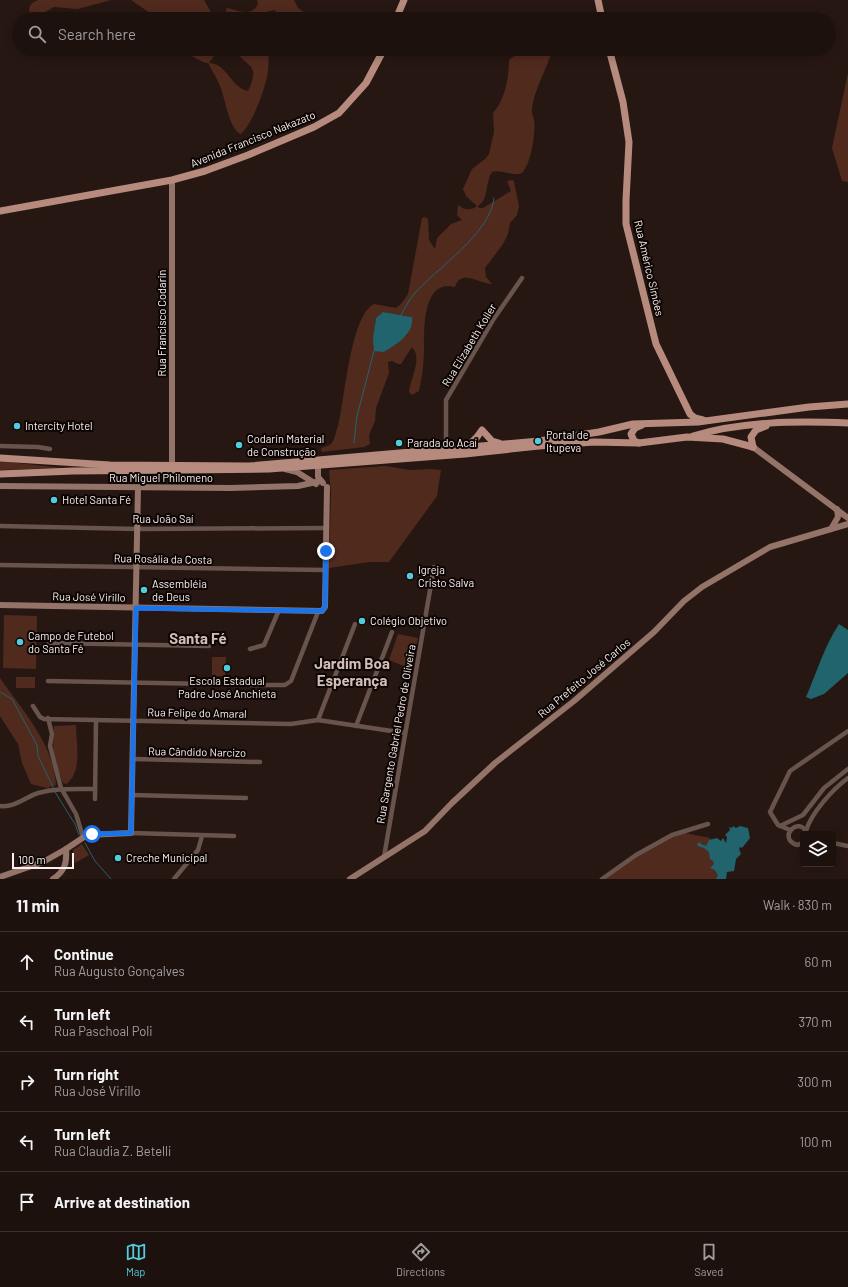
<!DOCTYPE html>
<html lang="en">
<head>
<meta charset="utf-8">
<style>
	:root { --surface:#1d110e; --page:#251a17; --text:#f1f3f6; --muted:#a09d9e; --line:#3b312e; --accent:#53cbdb }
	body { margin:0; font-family:Barlow,sans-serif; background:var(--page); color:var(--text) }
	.controls { position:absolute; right:12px; bottom:12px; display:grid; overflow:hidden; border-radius:4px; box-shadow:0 2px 10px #0003 }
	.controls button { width:36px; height:36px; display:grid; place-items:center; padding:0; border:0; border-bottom:1px solid var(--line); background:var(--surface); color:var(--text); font:20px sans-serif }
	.scale { position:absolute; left:12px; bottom:10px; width:62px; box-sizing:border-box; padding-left:4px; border:2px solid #fcf0ec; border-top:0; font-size:11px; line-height:14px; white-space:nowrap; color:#fcf0ec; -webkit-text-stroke:3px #0b0504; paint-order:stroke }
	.stop { position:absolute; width:12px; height:12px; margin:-9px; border:3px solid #1a73e8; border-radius:50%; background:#fff }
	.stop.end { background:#1a73e8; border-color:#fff; box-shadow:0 1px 4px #0008 }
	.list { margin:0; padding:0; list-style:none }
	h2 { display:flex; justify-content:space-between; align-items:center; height:52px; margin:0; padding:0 16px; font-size:17px }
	h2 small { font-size:13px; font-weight:400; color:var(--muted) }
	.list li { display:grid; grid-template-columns:26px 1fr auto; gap:12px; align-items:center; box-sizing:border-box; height:60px; padding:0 16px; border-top:1px solid var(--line) }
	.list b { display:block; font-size:15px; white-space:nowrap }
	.list p { margin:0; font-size:13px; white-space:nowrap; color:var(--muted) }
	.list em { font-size:13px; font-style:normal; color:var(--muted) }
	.icon { flex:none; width:22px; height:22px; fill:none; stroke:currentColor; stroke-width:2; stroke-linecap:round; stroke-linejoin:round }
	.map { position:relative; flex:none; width:848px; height:879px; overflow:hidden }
	.search { position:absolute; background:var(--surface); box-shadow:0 2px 10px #0003; left:12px; right:12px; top:12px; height:44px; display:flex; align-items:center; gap:10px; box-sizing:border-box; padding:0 14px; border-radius:22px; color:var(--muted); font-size:15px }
	.sheet { height:352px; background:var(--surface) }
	nav { display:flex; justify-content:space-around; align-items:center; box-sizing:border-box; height:56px; border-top:1px solid var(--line); background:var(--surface); font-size:11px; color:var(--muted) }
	nav a { display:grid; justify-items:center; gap:2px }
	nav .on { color:var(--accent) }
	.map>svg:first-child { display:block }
	.green { fill:#512a1e; fill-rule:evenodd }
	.water { fill:#21646d }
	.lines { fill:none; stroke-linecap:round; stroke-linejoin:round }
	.stream { stroke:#21646d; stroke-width:1 }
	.street { stroke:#68534d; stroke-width:4.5 }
	.secondary { stroke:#947368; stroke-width:6 }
	.primary { stroke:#b68b7e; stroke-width:7 }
	.route { stroke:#1a73e8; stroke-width:5 }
	.poi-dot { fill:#53cbdb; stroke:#0b0504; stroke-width:1.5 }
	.labels { text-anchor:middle; stroke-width:4; stroke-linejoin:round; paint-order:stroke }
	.street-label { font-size:11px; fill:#fcf0ec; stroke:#0b0504 }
	.poi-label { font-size:11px; fill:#fcf0ec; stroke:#0b0504; text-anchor:start }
	.district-label { font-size:15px; font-weight:bold; fill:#d4bdb6; stroke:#0b0504 }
</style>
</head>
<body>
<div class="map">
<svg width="848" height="879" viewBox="0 0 848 879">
	<rect width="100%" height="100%" fill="#271712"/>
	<g class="green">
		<polygon points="38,0 111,0 78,9 54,7 38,16 33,17 30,14 29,8 32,3"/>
		<polygon points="131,0 204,0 215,19 154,19 150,13"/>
		<path d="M 257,0 L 294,0 L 298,8 L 310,16 L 310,19 L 277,19 L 275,10 L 262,13 L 261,19 L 227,19 L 226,10 L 227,8 C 238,10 251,18 258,4 Z"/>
		<path d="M 179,49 L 219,49 L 209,63 C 228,64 230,87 248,91 C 262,61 245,69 235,49 L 269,49 C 268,56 269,64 268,71 C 266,87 253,123 241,134 C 229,130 225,97 220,86 C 217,78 212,71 208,63 C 204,64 185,52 179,49 Z"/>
		<path d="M 530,49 L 552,49 C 548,68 535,87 532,108 C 531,111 533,116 534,120 C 536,133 531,164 522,173 C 512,177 502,169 492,172 C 485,182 489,200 478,206 L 479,208 L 483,208 L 511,191 L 507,181 L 513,180 L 514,182 L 519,206 L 517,215 L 510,223 L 508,234 L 503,244 L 485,268 L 486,277 L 492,284 C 480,284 461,268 455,287 C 423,278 424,328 424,348 C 424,362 422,378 419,391 L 412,395 L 409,392 C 410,379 423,359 412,347 L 401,364 L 398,364 L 392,361 L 388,362 L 389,373 L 376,408 L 375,421 L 369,435 L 370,444 L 364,447 L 322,452 L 321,448 C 325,447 329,446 332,443 C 335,438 336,431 338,426 C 345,400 350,316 374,304 L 396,308 L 402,303 L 408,294 L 422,218 L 425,217 L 428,219 L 429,240 L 435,249 L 437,238 L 451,224 L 462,220 L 457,215 L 458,205 C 464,210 471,211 477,206 L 466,196 L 463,189 L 472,169 L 485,159 L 489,154 L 494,132 L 493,113 C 505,100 509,77 509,60 L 516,55 L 516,50 L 519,53 ZM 383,312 L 412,317 L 407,335 L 384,352 L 375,325 L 376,318 Z"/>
		<polygon points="848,73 848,182 842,181 832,148"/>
		<polygon points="0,461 61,468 0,470"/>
		<polygon points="385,466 410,470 431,469 441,470 437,496 389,562 369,562 329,568 331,494 329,470"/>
		<polygon points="4,615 37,616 36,669 3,668"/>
		<polygon points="398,634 418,638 411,669 389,660"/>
		<polygon points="212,657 226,657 225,676 212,676"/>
		<rect x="16" y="677" width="19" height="11"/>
		<path d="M 0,678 C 22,710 54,744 56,785 L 47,788 L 31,784 L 22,763 L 18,744 L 0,716 Z"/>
		<path d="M 76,725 C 76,744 83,772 66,784 L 63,783 L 53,756 L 54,726 Z"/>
		<polygon points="680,832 710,838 723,879 606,879 628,861"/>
		<polygon points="82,844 89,855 75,863 73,850"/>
	</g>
	<g class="water">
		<path d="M 383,312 L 412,317 C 414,334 397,344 384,352 L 374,351 L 373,339 L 376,318 Z"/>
		<path d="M 839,624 L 848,630 L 848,673 L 824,694 L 811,699 L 806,697 C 817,672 824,647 839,624 Z"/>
		<polygon points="733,826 736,828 740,826 748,828 750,838 742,848 740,847 739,849 741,854 736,859 734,871 727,872 726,879 716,879 718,875 715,870 710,868 714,864 713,861 710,859 709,852 704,848 698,846 697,844 700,842 701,844 706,846 709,840 717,838 721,841 723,838 726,843 727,837 725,835 730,830 729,827 732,828"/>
	</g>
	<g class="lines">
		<g class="stream">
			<path d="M 401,315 C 405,308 409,300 414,294 C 437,268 491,233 494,198"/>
			<polyline points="354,443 357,416 374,351"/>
			<polyline points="0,692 12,699 37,745 38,756 54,789"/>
			<polyline points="55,792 75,824 79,835"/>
			<polyline points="85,843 95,861 111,879"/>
		</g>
		<g class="street">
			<polyline points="0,446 38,447 50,449"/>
			<polyline points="446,449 446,400 493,320 522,278"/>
			<polyline points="0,526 137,529 326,528"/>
			<polyline points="0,565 326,570"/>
			<polyline points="49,643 209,646"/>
			<polyline points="250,649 264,645 279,610"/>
			<polyline points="48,681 210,684"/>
			<polyline points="250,685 285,685 291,681 318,612"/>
			<polyline points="33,706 40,717 44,719 291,724 318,720 405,733"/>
			<polyline points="48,718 52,734 50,746 61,788 76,814 83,837"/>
			<polyline points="318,720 355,624"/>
			<polyline points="356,726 392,632"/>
			<polyline points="133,759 260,762"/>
			<polyline points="132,795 246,798"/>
			<polyline points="95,799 96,720"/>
			<path d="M 0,806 C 14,808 26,797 38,793 C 57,788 75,789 95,789"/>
			<polyline points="780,826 803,815 824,788 848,769"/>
			<polyline points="790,830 778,825 770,812 790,771 848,731"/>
			<path d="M 806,831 C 811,813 833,789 848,778"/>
			<polyline points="131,833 234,836"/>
			<path d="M 803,843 L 797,845 C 776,838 800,814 807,834"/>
			<polyline points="833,843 848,846"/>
			<polyline points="384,857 434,567"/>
			<polyline points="174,879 198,850 202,836"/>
			<polyline points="602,879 636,855 672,835 708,824"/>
		</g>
		<g class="secondary">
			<polyline points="753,447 848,518"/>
			<polyline points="172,466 172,180"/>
			<polyline points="318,466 318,477 323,483"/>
			<polyline points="285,469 297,472 316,484"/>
			<polyline points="0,486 231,488 298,486 321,481"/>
			<polyline points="831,529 838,517 837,509"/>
			<polyline points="0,605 322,611 325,607 327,487"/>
			<polyline points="0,877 43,862 66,849 87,835 131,833 138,488"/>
			<path d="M 53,879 C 65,871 67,863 66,849"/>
			<polyline points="350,879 425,831 452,803 495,763 574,701 654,632 684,601 702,587 770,547 848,524"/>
		</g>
		<g class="primary">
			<polyline points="598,0 602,19"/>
			<polyline points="396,19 404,0"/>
			<polyline points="609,49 623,102 629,142 626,200 626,224 656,344 690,414 695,418 703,420"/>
			<polyline points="0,211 172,180 205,171 248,155 314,127 339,113 366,83 384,49"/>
			<path d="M 693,436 C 743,421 796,421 848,423"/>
			<polyline points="639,443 634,441 631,434 635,428 642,425"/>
			<polyline points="467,447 477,437 482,430 492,441 499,443"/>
			<polyline points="753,447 751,437 756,430 766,426"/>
			<polyline points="0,458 110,465 249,466 539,441 599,432 633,424 698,422 809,407 848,404"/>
			<polyline points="0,474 73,471 269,469 465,454 539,446 594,442 639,443 687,437 723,439 753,447"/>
		</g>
	</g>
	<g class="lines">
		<polyline class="route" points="92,834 131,833 136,608 322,611 325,607 326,551"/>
	</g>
	<g class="poi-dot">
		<circle cx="17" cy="426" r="4"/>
		<circle cx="538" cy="441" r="4"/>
		<circle cx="399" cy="443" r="4"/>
		<circle cx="239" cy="445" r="4"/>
		<circle cx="54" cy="500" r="4"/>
		<circle cx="410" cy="576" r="4"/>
		<circle cx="144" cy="590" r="4"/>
		<circle cx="362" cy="621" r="4"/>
		<circle cx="20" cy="642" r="4"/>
		<circle cx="227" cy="668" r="4"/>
		<circle cx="118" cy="858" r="4"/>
	</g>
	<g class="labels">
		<g class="street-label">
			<text transform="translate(253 139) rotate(-22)" y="4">Avenida Francisco Nakazato</text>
			<text transform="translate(649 268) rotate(77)" y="4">Rua Américo Simões</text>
			<text transform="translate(162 323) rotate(-90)" y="4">Rua Francisco Codarin</text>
			<text transform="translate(469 345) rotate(-59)" y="4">Rua Elizabeth Koller</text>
			<text x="161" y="482">Rua Miguel Philomeno</text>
			<text x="163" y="523">Rua João Saí</text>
			<text transform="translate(163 559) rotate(1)" y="4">Rua Rosália da Costa</text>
			<text transform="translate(89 597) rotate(1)" y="4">Rua José Virillo</text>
			<text transform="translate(584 678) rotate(-40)" y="4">Rua Prefeito José Carlos</text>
			<text transform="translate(197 713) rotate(1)" y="4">Rua Felipe do Amaral</text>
			<text transform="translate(396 734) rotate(-80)" y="4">Rua Sargento Gabriel Pedro de Oliveira</text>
			<text transform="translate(197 752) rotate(1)" y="4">Rua Cândido Narcizo</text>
		</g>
		<g class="poi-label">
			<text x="25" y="430">Intercity Hotel</text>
			<text x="546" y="439">Portal de<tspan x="546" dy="13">Itupeva</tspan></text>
			<text x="247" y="443">Codarin Material<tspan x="247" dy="13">de Construção</tspan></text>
			<text x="407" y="447">Parada do Acaí</text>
			<text x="62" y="504">Hotel Santa Fé</text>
			<text x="418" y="574">Igreja<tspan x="418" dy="13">Cristo Salva</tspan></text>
			<text x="152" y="588">Assembléia<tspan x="152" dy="13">de Deus</tspan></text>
			<text x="370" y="625">Colégio Objetivo</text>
			<text x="28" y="640">Campo de Futebol<tspan x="28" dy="13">do Santa Fé</tspan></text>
			<text x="227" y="685" text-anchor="middle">Escola Estadual<tspan x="227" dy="13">Padre José Anchieta</tspan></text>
			<text x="126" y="862">Creche Municipal</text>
		</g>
		<g class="district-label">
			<text x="198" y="644">Santa Fé</text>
			<text x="352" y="669">Jardim Boa<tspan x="352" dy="17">Esperança</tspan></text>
		</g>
	</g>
</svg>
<div class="controls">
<button><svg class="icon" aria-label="layers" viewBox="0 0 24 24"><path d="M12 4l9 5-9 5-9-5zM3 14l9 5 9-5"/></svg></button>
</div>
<div class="scale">100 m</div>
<div class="stop" style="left:92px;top:834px"></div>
<div class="stop end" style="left:326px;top:551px"></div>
<div class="search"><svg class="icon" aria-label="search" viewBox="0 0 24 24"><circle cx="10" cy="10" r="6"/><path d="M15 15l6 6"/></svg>Search here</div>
</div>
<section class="sheet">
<h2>11 min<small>Walk · 830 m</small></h2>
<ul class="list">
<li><svg class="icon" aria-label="ahead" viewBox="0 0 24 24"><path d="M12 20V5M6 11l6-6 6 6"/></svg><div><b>Continue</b><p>Rua Augusto Gonçalves</p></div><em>60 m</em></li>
<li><svg class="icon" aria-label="left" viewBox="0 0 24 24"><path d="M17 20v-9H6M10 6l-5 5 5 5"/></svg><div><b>Turn left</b><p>Rua Paschoal Poli</p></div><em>370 m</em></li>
<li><svg class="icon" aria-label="right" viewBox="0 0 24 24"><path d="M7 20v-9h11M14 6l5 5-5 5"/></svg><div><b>Turn right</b><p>Rua José Virillo</p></div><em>300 m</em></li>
<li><svg class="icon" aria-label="left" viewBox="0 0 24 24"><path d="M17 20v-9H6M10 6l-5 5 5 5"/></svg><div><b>Turn left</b><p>Rua Claudia Z. Betelli</p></div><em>100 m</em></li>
<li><svg class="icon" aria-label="arrive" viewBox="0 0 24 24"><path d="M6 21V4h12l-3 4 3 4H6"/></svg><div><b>Arrive at destination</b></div></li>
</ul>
</section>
<nav>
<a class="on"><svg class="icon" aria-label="map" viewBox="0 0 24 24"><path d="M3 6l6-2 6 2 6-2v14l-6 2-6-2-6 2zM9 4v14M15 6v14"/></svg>Map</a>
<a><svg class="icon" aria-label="directions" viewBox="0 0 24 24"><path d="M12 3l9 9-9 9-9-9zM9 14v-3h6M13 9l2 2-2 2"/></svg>Directions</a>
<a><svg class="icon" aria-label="saved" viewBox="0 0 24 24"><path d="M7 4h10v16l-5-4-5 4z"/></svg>Saved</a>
</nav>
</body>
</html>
